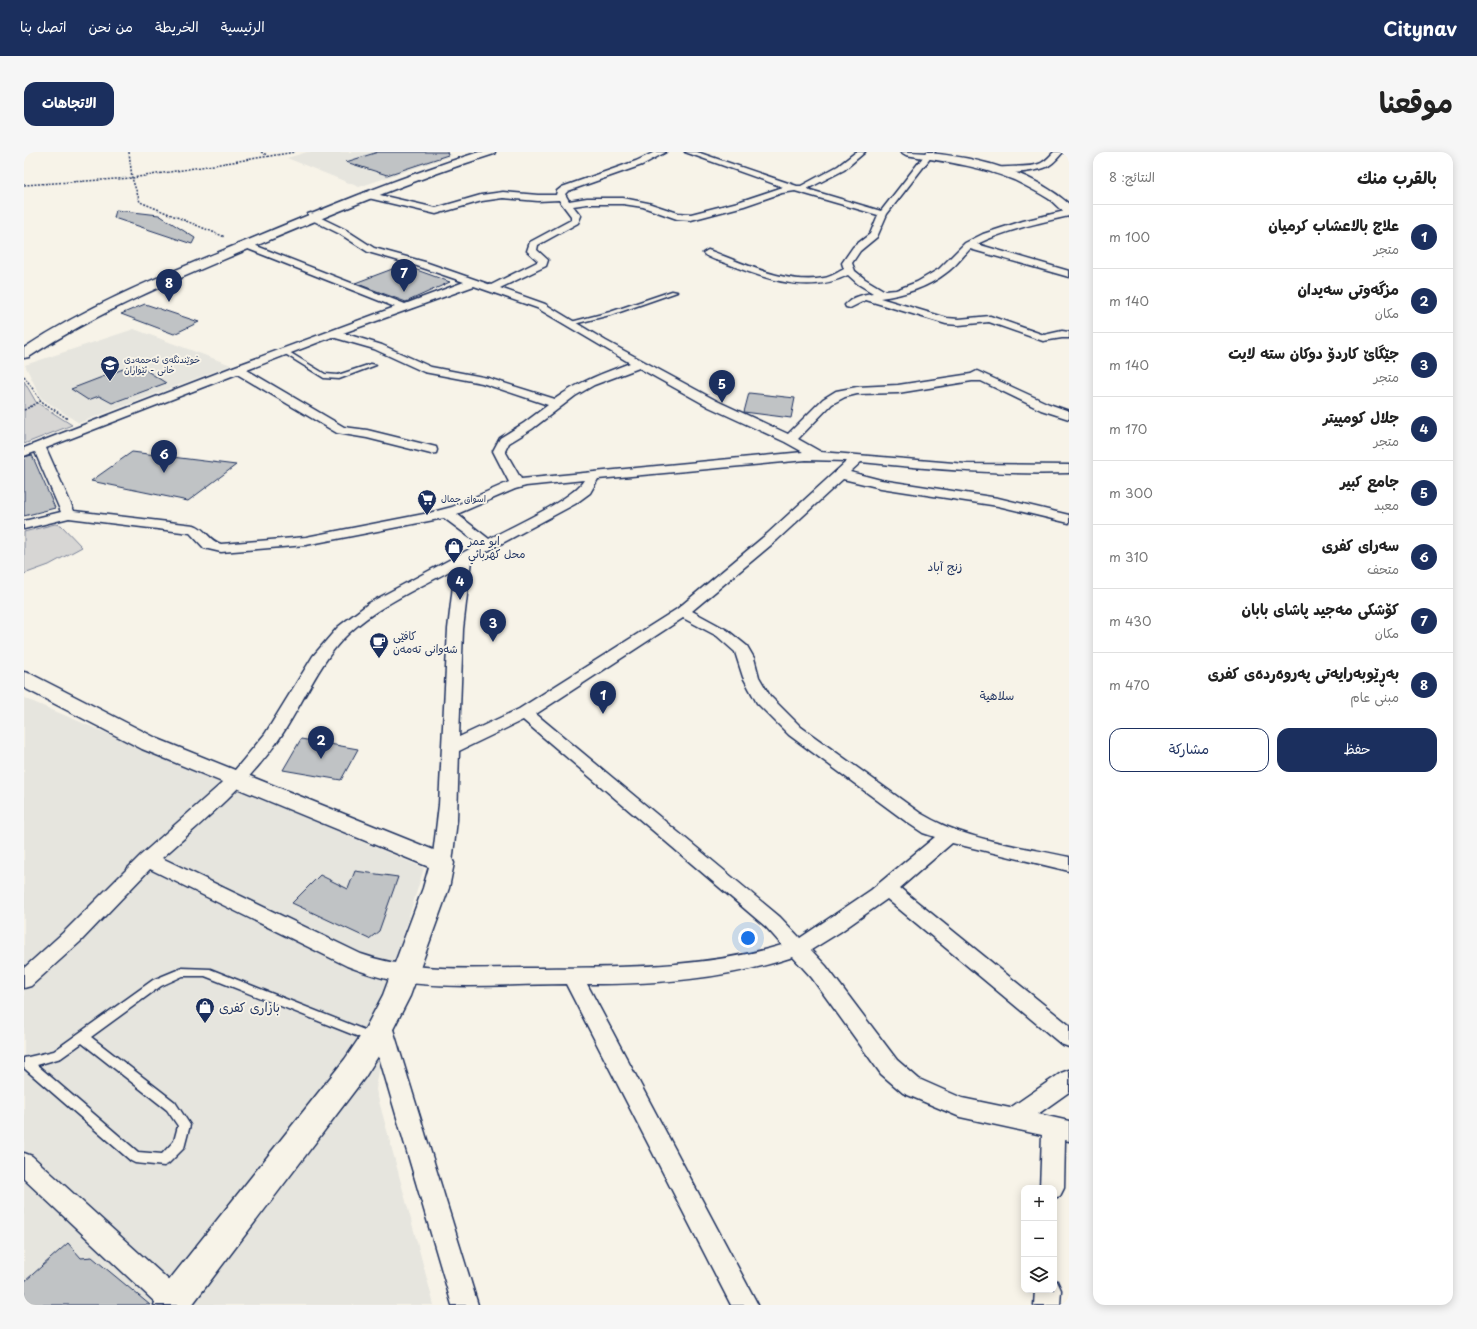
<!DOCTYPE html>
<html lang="ar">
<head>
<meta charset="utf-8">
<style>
	:root { --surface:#fff; --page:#f6f6f6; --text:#222; --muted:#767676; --line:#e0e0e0; --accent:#1b2f5e }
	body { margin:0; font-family:"Playpen Sans","Playpen Sans Arabic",sans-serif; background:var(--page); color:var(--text); direction:rtl }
	.controls { position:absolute; right:12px; bottom:12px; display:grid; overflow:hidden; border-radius:8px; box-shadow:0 2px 10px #0003 }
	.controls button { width:36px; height:36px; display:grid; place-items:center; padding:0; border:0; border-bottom:1px solid var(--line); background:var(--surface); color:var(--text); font:20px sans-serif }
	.you { position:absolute; left:724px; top:786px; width:14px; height:14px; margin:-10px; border:3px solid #fff; border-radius:50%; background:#1a73e8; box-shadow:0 0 0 6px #1a73e833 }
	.badge { display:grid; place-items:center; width:26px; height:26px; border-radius:50%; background:var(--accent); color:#fff; font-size:13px; font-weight:700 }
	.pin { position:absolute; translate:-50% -33px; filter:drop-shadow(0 1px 2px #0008) }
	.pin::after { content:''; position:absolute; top:21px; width:14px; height:12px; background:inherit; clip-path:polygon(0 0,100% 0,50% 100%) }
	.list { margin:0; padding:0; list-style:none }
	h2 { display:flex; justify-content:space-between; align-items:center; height:52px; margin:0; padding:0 16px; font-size:17px }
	h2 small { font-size:13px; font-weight:400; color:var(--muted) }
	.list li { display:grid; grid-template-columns:26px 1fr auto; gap:12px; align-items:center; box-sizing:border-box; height:64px; padding:0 16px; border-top:1px solid var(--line) }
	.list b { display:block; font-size:15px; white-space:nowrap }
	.list p { margin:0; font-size:13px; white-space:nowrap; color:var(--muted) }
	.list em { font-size:13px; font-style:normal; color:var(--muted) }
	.actions { display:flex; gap:8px; padding:12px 16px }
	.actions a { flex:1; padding:9px 0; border:1px solid var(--accent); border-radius:12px; text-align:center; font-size:14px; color:var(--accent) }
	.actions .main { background:var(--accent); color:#fff }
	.icon { flex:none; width:22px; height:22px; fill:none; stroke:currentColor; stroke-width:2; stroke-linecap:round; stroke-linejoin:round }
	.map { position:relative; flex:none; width:1045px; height:1153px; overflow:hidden; direction:ltr; border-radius:12px }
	header { display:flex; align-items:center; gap:24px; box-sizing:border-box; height:56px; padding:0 20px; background:var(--accent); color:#fff }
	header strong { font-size:19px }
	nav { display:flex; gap:22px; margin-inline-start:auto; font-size:14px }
	.intro { display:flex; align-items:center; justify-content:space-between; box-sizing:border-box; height:96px; padding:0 24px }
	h1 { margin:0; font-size:28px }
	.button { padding:10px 18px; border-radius:12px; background:var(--accent); color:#fff; font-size:14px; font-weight:700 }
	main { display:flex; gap:24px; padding:0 24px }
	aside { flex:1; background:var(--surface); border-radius:12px; box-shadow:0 2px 10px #0003 }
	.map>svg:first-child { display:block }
	.built { fill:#e6e5de }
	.green { fill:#d7d6d4; stroke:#798299 }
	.building { fill:#c0c3c5; stroke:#1b2f5e }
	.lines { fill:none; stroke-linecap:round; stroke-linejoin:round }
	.lane-casing { stroke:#1b2f5e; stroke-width:3 }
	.street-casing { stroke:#1b2f5e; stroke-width:3 }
	.secondary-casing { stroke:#1b2f5e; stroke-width:3 }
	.path { stroke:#1b2f5e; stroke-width:1.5; stroke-dasharray:2 1.5; stroke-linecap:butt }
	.lane { fill:#f7f3e8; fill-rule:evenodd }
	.street { fill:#f7f3e8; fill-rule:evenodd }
	.secondary { fill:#f7f3e8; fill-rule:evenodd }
	.labels { text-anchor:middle; stroke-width:4; stroke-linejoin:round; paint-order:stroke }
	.far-poi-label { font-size:9px; fill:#1b2f5e; stroke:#f7f3e8; text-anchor:start }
	.poi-label { font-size:11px; fill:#1b2f5e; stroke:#f7f3e8; text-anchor:start }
	.neighbourhood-label { font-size:12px; fill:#1b2f5e; stroke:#f7f3e8 }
	.near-poi-label { font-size:13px; fill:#1b2f5e; stroke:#f7f3e8; text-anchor:start }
</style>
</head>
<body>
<header>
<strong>Citynav</strong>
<nav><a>الرئيسية</a><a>الخريطة</a><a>من نحن</a><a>اتصل بنا</a></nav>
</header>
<div class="intro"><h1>موقعنا</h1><a class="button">الاتجاهات</a></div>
<main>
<aside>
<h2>بالقرب منك<small>النتائج: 8</small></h2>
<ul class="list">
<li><span class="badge">1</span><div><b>علاج بالاعشاب كرميان</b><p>متجر</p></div><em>100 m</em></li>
<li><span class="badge">2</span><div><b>مزگەوتی سەیدان</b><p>مكان</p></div><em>140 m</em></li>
<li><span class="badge">3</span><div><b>جێگاێ کاردۆ دوکان ستە لایت</b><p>متجر</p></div><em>140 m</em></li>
<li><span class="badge">4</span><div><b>جلال کومپیتر</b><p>متجر</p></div><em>170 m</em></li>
<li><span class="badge">5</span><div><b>جامع كبير</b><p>معبد</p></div><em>300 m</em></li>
<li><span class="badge">6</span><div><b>سەرای کفری</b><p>متحف</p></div><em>310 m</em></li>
<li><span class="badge">7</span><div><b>کۆشکی مەجید پاشای بابان</b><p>مكان</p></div><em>430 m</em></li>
<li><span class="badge">8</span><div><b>بەڕێوبەرایەتی پەروەردەی کفری</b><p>مبنى عام</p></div><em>470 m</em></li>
</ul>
<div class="actions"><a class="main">حفظ</a><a>مشاركة</a></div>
</aside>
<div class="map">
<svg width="1045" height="1153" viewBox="0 0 1045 1153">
	<rect width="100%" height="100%" fill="#f7f3e8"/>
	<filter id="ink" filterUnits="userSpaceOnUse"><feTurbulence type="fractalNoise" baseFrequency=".025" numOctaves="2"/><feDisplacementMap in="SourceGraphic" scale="8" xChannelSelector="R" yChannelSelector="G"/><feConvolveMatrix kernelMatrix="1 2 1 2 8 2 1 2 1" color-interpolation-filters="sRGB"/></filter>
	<g filter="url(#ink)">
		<g class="built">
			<polygon points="283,0 419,0 429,3 335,35 263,6"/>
			<polygon points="110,177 207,213 55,271 17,246 1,213"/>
			<polygon points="0,546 400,716 372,806 352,938 410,1153 0,1153"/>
		</g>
		<g class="green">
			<polygon points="0,229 12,250 48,273 0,292"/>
			<polygon points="31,372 37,373 58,395 25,413 0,422 0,380"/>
		</g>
		<g class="building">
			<polygon points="354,0 423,0 424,3 363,23 322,10"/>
			<polygon points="92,58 135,63 171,86 168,92 90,66"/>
			<polygon points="379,113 426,130 382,150 331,131"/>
			<polygon points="121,152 175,170 150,182 97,162"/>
			<polygon points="112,212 142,231 88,251 75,244 64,248 47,237"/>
			<polygon points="725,241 771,246 767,266 720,260"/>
			<polygon points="108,300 212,313 164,349 67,329"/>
			<polygon points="8,303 31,356 0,364 0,305"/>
			<polygon points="277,587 334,597 317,628 259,618"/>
			<polygon points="331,719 374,725 355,779 345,787 268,751 296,723 324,737"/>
			<polygon points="44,1091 57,1106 68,1105 126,1153 0,1153 0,1130"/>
		</g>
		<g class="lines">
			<defs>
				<g id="lane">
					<polygon points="648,139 653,140 590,162 546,173 543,171 586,160"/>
					<polygon points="260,197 301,222 314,223 347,212 352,213 315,227 300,226 258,200 257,199"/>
					<path d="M 158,816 L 186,817 L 353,883 L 355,886 L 353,889 L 349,891 L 345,889 L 181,824 L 159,824 L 137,834 L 67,885 L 151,950 L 166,973 L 160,996 L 144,1012 L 140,1014 L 111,1011 L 107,1009 L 0,916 L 0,906 L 30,899 L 129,828 ZM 58,891 L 143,958 L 154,974 L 150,989 L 138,1002 L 114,1000 L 13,913 L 37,906 Z"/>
				</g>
				<g id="street">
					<path d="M 631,0 L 642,0 L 618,13 L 544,39 L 541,42 L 545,49 L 563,46 L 599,46 L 624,51 L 654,61 L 667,62 L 714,50 L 759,35 L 661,0 L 673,0 L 773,34 L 777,34 L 814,14 L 832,0 L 841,0 L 820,18 L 783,37 L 857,59 L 903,0 L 911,0 L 863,62 L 853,85 L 836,99 L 828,111 L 831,119 L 841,127 L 861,139 L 872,138 L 893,130 L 915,117 L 941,91 L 959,82 L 999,69 L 1045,58 L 1045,64 C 1014,71 982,78 953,92 L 1045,119 L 1045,125 L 946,97 C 938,105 931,115 922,121 C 903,136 879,143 856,146 L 923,166 L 935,167 L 966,164 L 1020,183 L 1038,179 L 1045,180 L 1045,186 L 1038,186 L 1019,189 L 965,170 L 935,173 L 922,172 L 842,148 L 826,156 L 822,155 L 821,153 C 828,145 839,142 849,141 L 834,132 L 824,123 C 785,143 742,127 704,112 C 697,109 684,107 679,101 L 684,98 L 687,99 C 721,112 763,133 800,126 C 807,125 814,120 820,117 L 818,111 L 829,95 L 846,82 L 854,63 L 771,39 L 758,41 L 720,54 L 667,68 L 653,67 L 619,55 L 599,52 L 563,52 L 549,54 L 557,64 L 554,71 L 514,93 L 513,98 L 524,108 L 522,114 L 476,136 L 521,152 L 582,189 L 693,249 L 764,282 L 799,247 L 812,239 L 833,235 L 874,233 L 947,222 L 953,219 L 1025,252 L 1045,259 L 1045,267 L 1017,258 L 957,229 L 948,229 L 874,241 L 833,242 L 821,245 L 808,252 L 774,287 L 797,300 L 942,312 L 1045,313 L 1045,321 C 975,323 906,317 837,310 L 826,320 L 857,328 L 974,346 L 1045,363 L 1045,371 L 974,354 L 857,336 L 819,327 L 753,388 L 668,459 L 703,478 L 723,494 L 730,506 L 735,525 L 746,544 L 777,575 L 896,661 C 940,688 995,694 1045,705 L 1045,719 L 928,691 L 876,736 L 1045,873 L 1045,895 L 1037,892 L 863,747 L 816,780 L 787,798 L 802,814 L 873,908 L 895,927 L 938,946 L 986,956 L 1037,921 L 1045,918 L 1045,940 L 1014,962 L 1045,969 L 1045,989 L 1041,988 L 1040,1036 L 1036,1044 L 1030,1046 L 1030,1036 L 1016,1036 L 1018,983 L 936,965 L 879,941 L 857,922 L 788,826 L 769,805 C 702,827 634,832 563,832 L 734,1153 L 707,1153 L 542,832 C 486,832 428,838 372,829 C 355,826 339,820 323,814 L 126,717 L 56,790 L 7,834 L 0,836 L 0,816 L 42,778 L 117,703 L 206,624 L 241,582 L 289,504 L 314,475 L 345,451 L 455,392 L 420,366 L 282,393 L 197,400 L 180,396 L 166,381 L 45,366 L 0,377 L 0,369 L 37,360 L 11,300 L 0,304 L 0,296 L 209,215 L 371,155 L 219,95 L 217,93 L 219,91 L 225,91 L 381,152 L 440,130 L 393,114 L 344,100 L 316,82 L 284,66 L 284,62 L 287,61 L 322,78 L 350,96 L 401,110 L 467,133 L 513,110 L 514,109 L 503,99 L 506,90 L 547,68 L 547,64 L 535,48 L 514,49 L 479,46 L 458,49 L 412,62 L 340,45 L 340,41 L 343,40 L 412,56 L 457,43 L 479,40 L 514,43 L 532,43 L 533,39 L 538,35 L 612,9 ZM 450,134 L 513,156 L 606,211 C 580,221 554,230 531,247 L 464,226 L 407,215 L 358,193 L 319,181 ZM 308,185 L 350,197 L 400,220 L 458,231 L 524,253 L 500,271 L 476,286 L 469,299 L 485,330 L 428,355 L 405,361 L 282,385 L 197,392 C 185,389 181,376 170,373 L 50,359 L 22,296 L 213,222 L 313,281 L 343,286 L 407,302 L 412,301 L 413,298 L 412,295 L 343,278 L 320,275 L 223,218 ZM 615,216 L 685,255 L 761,290 L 779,300 L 497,327 L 481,299 L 485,291 L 508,277 L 551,244 L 570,233 ZM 782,308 L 823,309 L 743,382 L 653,457 L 495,557 L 435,585 L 439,477 L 447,408 L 551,352 L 566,341 L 574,327 ZM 560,328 C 548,348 488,374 465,387 L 433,362 L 491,337 L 502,334 ZM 431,416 L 424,477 L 415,653 L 408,711 L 411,716 L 418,718 L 425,716 L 428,711 L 433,668 L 435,599 L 499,568 L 742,775 L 758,793 C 675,818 587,815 502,816 C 447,816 390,821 337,802 L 138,706 C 178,670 221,635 253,590 C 278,555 293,511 325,481 C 355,453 395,436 431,416 ZM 659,466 L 693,484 L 711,500 L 719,525 L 733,551 L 765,583 L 884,671 L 899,681 L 911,685 L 847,738 L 776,786 L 756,765 L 512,562 Z"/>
					<path d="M 1030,0 L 1039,0 C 1035,5 1027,14 1020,16 C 1011,19 972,25 966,19 C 973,12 1003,17 1015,12 C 1021,10 1026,4 1030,0 Z"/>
					<polygon points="357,865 365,868 368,874 454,1153 428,1153 346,874 349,868"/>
					<polygon points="0,1001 8,1004 159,1141 163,1150 162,1153 134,1153 0,1027"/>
					<polygon points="1030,1128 1033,1129 1037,1138 1036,1153 1010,1153 1011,1138 1030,1138"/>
				</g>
				<g id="secondary">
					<path d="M 455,0 L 471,0 L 470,2 C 385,29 303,64 222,98 C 147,130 73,160 5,205 L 0,206 L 0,196 C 66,152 139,123 212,93 C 292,60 372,26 455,0 Z"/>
					<path d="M 877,0 C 933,0 1001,14 1045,52 L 1045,62 C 1037,60 1032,52 1025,47 C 1014,40 1002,34 990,28 C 956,14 918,9 882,3 Z"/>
					<polygon points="0,520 7,522 134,587 427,705 430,711 425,736 386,844 360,895 341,925 168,1153 130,1153 135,1141 321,907 340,879 359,843 399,736 405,715 118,597 0,536"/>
				</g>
			</defs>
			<use href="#lane" class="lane-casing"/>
			<use href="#street" class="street-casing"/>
			<use href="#secondary" class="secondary-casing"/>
			<g class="path">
				<polyline points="105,0 108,26 116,50 201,85"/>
				<polyline points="237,0 243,3"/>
				<polyline points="0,33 108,26 271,0"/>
				<polyline points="0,224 17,249 44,267"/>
				<polyline points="0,258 17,249"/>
			</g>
			<use href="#lane" class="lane"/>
			<use href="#street" class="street"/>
			<use href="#secondary" class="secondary"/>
		</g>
	</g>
	<defs>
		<symbol id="school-pin" viewBox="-11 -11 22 30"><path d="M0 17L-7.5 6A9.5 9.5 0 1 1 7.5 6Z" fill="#1b2f5e" stroke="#f7f3e8"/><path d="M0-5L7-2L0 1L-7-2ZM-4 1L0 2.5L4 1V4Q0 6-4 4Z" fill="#fff"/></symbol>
		<symbol id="supermarket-pin" viewBox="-11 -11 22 30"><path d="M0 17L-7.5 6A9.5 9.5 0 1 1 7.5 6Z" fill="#1b2f5e" stroke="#f7f3e8"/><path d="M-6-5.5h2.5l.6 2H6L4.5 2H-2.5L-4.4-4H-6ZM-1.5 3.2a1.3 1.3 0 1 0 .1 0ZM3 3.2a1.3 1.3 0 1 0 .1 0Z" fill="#fff"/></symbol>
		<symbol id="shop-pin" viewBox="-11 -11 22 30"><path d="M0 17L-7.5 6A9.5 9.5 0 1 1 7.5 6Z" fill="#1b2f5e" stroke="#f7f3e8"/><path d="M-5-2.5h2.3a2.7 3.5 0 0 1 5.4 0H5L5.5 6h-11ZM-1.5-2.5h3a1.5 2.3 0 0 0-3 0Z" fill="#fff"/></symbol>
		<symbol id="cafe-pin" viewBox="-11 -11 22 30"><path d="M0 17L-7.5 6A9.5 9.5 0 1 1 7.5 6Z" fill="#1b2f5e" stroke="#f7f3e8"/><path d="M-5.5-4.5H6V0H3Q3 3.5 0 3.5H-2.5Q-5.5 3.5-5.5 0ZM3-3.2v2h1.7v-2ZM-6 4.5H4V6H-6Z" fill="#fff"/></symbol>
	</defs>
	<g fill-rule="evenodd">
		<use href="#school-pin" x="75" y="202" width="22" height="30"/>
		<use href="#supermarket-pin" x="392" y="336" width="22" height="30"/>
		<use href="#shop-pin" x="419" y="384" width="22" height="30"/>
		<use href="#cafe-pin" x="344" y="479" width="22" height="30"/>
		<use href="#shop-pin" x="170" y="844" width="22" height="30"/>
	</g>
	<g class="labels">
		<g class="far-poi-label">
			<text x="100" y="211">خوێندنگەی ئەحمەدی<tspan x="100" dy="10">خانی - ئێواران</tspan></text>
			<text x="417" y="350">اسواق جمال</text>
		</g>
		<g class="poi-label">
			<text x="444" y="393">ابو عمر<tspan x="444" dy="13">محل كهربائي</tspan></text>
			<text x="369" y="488">کافێی<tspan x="369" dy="13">شەوانی تەمەن</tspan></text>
		</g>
		<g class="neighbourhood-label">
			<text x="921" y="419">زنج آباد</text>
			<text x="973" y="548">سلاهية</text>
		</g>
		<g class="near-poi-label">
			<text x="195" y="860">بازاری کفری</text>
		</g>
	</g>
</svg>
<div class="controls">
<button>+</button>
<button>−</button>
<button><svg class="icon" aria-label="layers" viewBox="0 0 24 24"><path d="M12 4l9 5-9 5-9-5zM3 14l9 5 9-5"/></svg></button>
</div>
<div class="you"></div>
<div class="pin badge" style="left:579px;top:562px">1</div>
<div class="pin badge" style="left:297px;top:607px">2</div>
<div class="pin badge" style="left:469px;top:490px">3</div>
<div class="pin badge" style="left:436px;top:448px">4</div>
<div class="pin badge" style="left:698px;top:251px">5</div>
<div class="pin badge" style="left:140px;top:321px">6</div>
<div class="pin badge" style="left:380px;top:140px">7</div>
<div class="pin badge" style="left:145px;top:150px">8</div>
</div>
</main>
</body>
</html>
